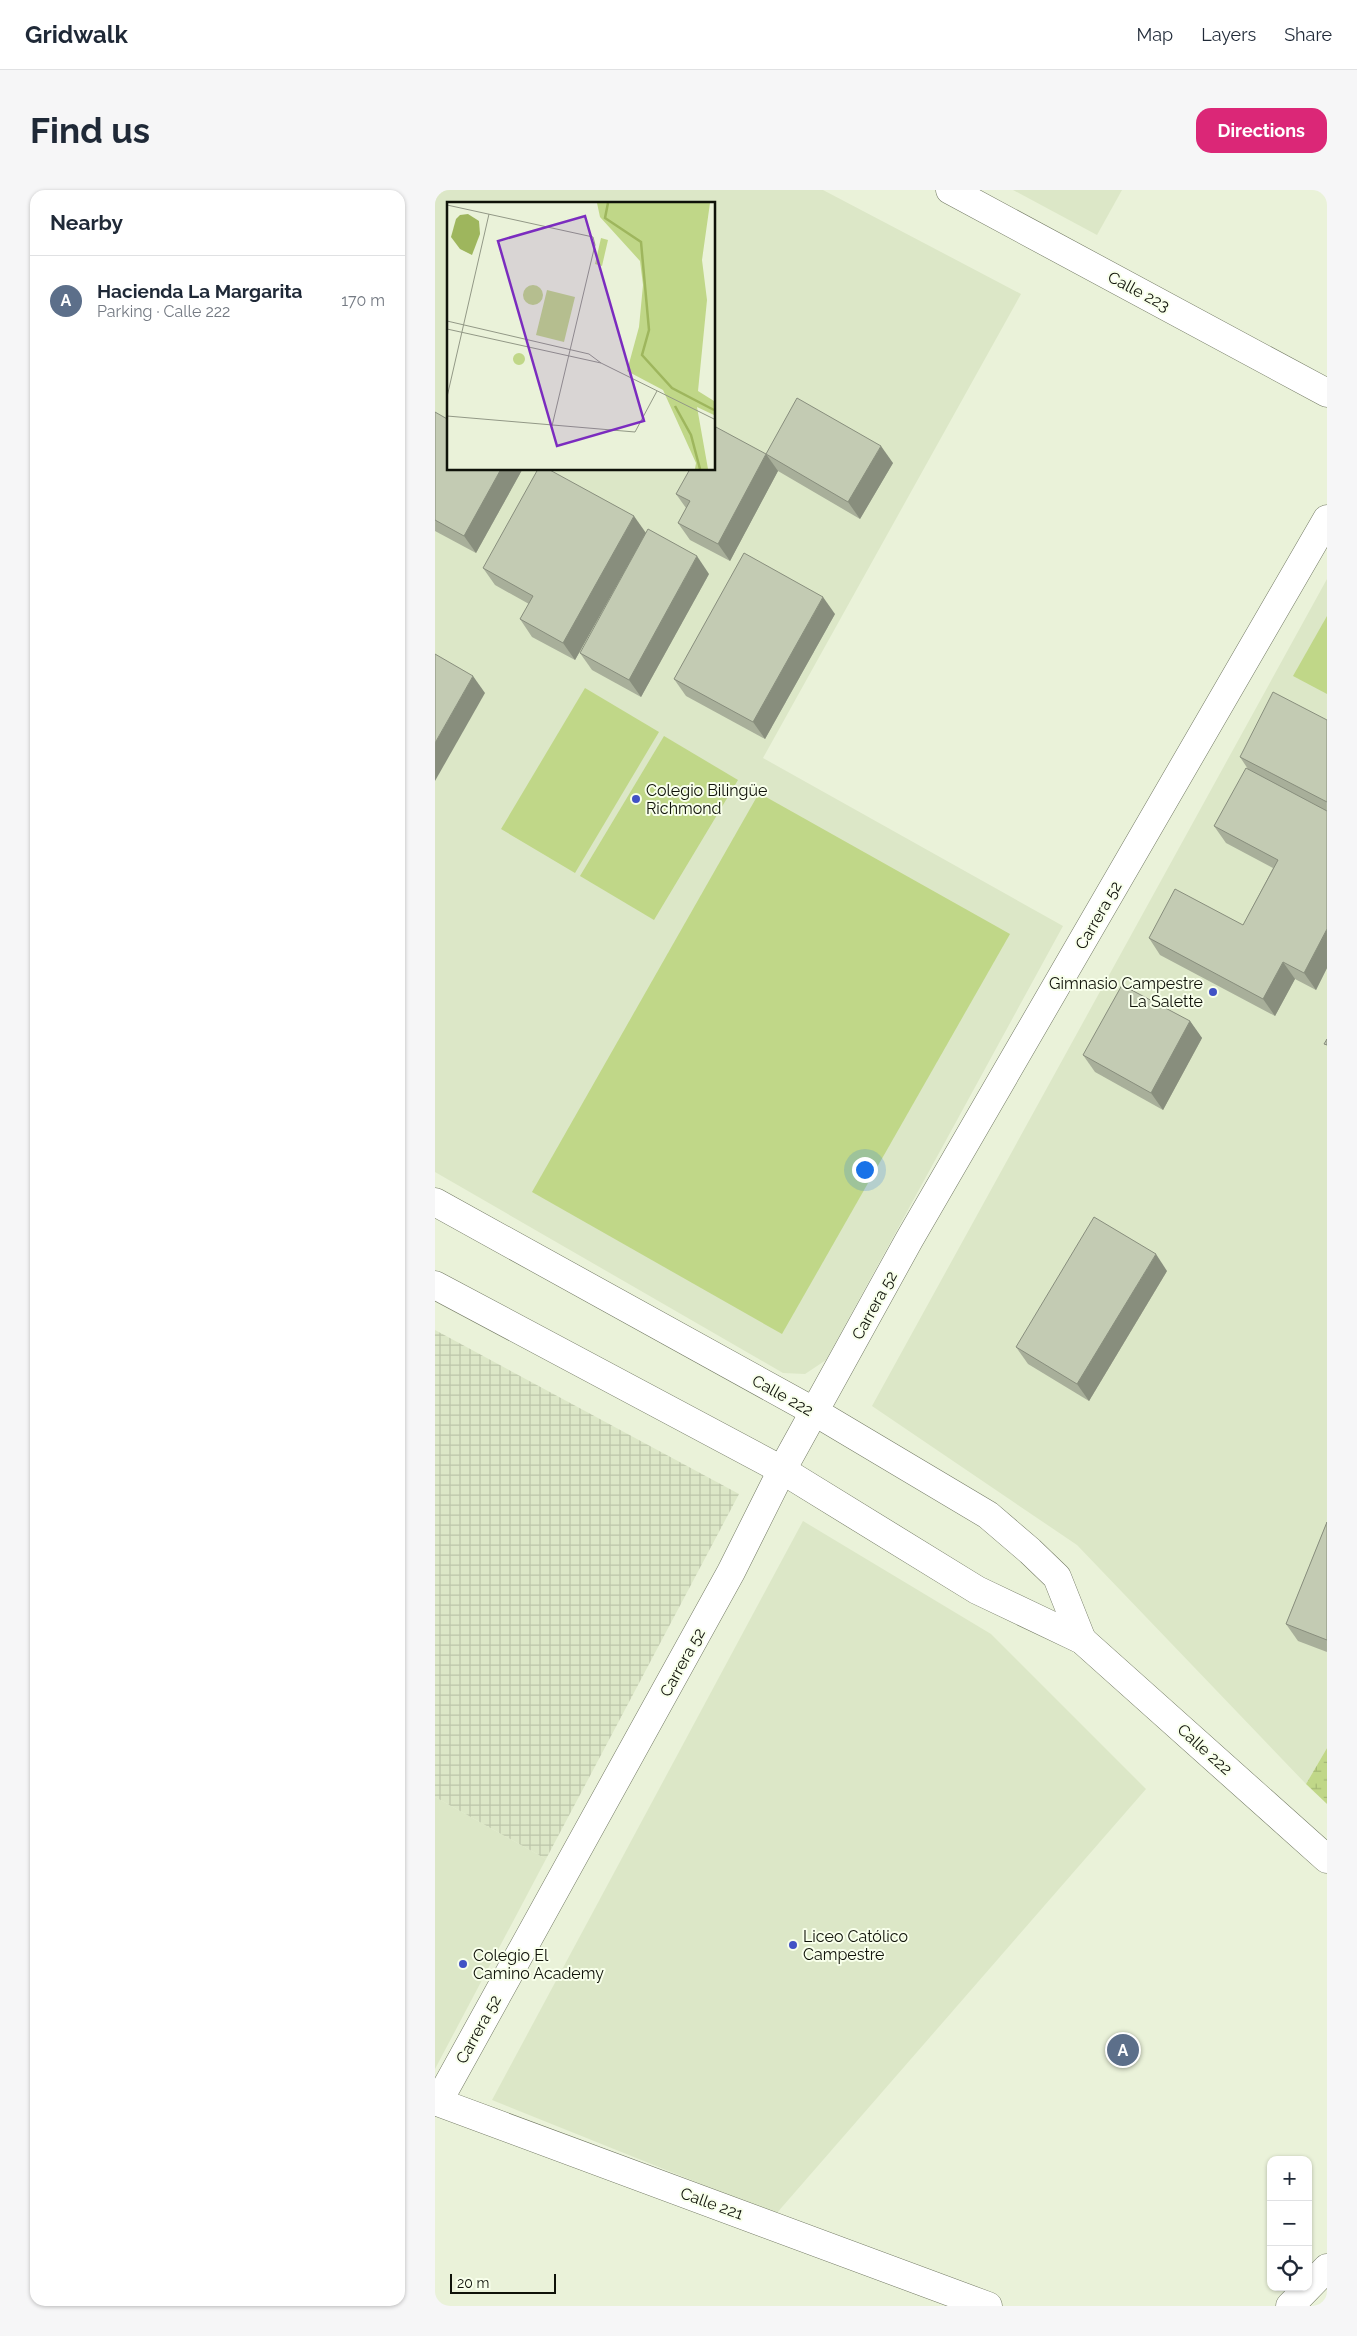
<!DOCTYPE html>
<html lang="en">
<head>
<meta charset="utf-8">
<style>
	:root { --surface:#fff; --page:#f6f6f7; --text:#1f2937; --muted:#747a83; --line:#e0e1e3; --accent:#db2777 }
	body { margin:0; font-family:Raleway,sans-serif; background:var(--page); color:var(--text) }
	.controls { position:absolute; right:15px; bottom:15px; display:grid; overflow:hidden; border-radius:10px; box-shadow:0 1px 4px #0004 }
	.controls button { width:45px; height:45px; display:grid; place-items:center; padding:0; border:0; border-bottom:1px solid var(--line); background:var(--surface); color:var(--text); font:25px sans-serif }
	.scale { position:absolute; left:15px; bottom:12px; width:106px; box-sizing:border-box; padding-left:5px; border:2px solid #0f1209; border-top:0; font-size:14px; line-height:18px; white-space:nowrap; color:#0f1209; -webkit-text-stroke:4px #f8ffeb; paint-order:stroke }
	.you { position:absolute; left:429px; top:979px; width:18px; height:18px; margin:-12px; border:4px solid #fff; border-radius:50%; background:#1a73e8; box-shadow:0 0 0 8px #1a73e833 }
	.badge { display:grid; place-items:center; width:32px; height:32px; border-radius:50%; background:var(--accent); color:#fff; font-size:16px; font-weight:700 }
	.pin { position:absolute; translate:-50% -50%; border:2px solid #fff; box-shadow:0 1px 5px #0006 }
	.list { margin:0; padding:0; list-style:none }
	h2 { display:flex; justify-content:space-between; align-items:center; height:65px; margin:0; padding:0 20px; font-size:21px }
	h2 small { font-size:16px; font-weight:400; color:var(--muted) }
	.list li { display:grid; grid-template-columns:32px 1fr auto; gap:15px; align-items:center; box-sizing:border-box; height:90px; padding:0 20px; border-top:1px solid var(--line) }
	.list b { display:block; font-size:19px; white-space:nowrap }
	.list p { margin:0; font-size:16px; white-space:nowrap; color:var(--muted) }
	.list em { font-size:16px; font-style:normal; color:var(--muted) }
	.icon { flex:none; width:28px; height:28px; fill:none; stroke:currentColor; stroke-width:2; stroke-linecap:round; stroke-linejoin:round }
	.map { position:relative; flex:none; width:892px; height:2116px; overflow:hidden; border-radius:15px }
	header { display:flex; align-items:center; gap:30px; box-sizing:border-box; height:70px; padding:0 25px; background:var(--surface); border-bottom:1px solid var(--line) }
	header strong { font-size:24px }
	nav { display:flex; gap:28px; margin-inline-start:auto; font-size:18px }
	.intro { display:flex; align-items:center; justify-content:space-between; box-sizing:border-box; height:120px; padding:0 30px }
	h1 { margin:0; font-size:35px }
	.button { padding:12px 22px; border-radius:15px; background:var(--accent); color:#fff; font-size:18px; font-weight:700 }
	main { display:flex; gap:30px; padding:0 30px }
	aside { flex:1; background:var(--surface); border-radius:15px; box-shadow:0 1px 4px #0004 }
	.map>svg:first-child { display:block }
	.built { fill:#dce7c7; fill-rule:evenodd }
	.industrial { fill:url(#industrial-grid) }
	.grass { fill:#c0d788 }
	.wetland { fill:url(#wetland-marsh) }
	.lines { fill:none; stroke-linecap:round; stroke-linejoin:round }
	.minor-casing { stroke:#727963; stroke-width:29 }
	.minor { stroke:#fff; stroke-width:28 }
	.wall { fill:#a8af9a }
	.shaded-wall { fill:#888e7d }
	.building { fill:#c3cbb3; stroke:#888e7d }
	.poi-dot { fill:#4152c5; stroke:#f8ffeb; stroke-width:2 }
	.labels { text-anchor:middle; stroke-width:4; stroke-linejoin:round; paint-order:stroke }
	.street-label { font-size:16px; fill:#0f1209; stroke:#f8ffeb }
	.poi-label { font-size:16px; fill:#0f1209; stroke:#f8ffeb; text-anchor:start }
	.inset-river { fill:none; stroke:#9eb65d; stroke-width:2.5 }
	.inset-road { fill:none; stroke:#929886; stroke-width:1 }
	.view { fill:#7b2cbf; fill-opacity:0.15; stroke:#7b2cbf; stroke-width:2.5 }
	.inset-edge { fill:none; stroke:#0f1209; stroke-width:2.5 }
</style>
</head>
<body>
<header>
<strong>Gridwalk</strong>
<nav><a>Map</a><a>Layers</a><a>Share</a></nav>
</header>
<div class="intro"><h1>Find us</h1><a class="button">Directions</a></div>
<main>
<aside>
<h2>Nearby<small></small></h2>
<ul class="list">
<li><span class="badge" style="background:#5c6f8a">A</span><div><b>Hacienda La Margarita</b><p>Parking · Calle 222</p></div><em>170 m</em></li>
</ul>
</aside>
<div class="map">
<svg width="892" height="2116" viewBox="0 0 892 2116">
	<defs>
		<pattern id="industrial-grid" width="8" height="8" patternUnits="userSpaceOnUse" patternTransform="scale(1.25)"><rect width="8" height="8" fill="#dce7c7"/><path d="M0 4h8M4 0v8" fill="none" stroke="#bcc5aa"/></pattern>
		<pattern id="wetland-marsh" width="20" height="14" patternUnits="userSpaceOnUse" patternTransform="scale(1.25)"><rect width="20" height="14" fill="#c0d788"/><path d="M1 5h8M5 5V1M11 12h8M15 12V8" fill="none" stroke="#a4b874"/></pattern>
	</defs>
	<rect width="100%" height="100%" fill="#eaf2d9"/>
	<g class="built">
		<path d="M 0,0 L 388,0 L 586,104 L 328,568 L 628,736 L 391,1170 L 370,1184 L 348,1183 L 0,982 ZM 14,14 L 279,14 L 279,279 L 14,279 Z"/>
		<polygon points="578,0 687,0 662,45"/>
		<polygon points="892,389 892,1558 871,1594 642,1355 437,1216"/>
		<polygon points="368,1331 556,1444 711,1599 341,2024 57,1910"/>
		<polygon points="0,1607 111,1669 0,1879"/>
	</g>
	<polygon class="industrial" points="0,1140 304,1304 111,1669 0,1607"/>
	<g class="grass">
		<polygon points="892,426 892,504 858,486"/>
		<polygon points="150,498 224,542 140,683 66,639"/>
		<polygon points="229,546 303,590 219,730 145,686"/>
		<polygon points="324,603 575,744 347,1144 97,1002"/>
	</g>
	<polygon class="wetland" points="892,1558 892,1614 871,1594"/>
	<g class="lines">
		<defs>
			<g id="minor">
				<polyline points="515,0 892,203"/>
				<polyline points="0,1012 380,1222 553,1325 595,1361 622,1387 647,1450"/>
				<polyline points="0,1095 347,1280 542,1400 647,1450 892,1669"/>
				<polyline points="0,1911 553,2116"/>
				<polyline points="3,1912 296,1382 347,1280 474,1050 892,329"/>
				<polyline points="855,2116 892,2078"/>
			</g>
		</defs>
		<use href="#minor" class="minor-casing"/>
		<use href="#minor" class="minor"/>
	</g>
	<g class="wall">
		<polygon points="0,222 87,280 41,363 0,341"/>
		<polygon points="331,264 458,273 425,329 343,281 295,371 255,350 243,333 251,318 241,304"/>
		<polygon points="211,343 140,470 97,447 85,429 94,414 60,395 48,378"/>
		<polygon points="274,384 206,507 157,480 145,463"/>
		<polygon points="400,424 330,549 251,506 239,489"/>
		<polygon points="892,530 892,778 881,800 860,789 840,826 725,765 714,748 808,735 838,678 791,653 779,636 813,579 805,567"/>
		<polygon points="755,831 767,848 728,920 660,882 648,865"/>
		<polygon points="732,1081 654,1211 593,1174 581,1157"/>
		<polygon points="892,1332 892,1462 863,1451 851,1434"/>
	</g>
	<g class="shaded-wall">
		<polygon points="446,256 458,273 425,329 413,312"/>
		<polygon points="331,264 343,281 295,371 283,354"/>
		<polygon points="66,279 86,279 87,280 41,363 29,346"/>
		<polygon points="199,326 211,343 140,470 128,453"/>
		<polygon points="262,366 274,384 206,507 194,490"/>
		<polygon points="388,407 400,424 330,549 318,532"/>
		<polygon points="38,486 50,503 0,591 0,553"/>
		<polygon points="892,739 892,778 881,800 869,783"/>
		<polygon points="848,772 860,789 840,826 828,809"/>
		<polygon points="755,831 767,848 728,920 716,903"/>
		<polygon points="721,1064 732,1081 654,1211 642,1194"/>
	</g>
	<g class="building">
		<polygon points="362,208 446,256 413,312 331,264"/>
		<polygon points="0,222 14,230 14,279 66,279 29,346 0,330"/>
		<polygon points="279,236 331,264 283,354 243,333 255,311 241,304 255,279 279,279"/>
		<polygon points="103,279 113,279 199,326 128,453 85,429 98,406 48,378"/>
		<polygon points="213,339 262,366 194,490 145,463"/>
		<polygon points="309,363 388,407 318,532 239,489"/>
		<polygon points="0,464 38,486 0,553"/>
		<polygon points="838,502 892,530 892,612 805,567"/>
		<polygon points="811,578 892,621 892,739 869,783 848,772 828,809 714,748 740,699 808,735 843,670 779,636"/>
		<polygon points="687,795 755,831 716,903 648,865"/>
		<polygon points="892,849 892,855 889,854"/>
		<polygon points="659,1027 721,1064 642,1194 581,1157"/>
		<polygon points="892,1332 892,1450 851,1434"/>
	</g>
	<g class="poi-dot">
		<circle cx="201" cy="609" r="5"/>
		<circle cx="778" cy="802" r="5"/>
		<circle cx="358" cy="1755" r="5"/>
		<circle cx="28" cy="1774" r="5"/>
	</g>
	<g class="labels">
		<g class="street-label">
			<text transform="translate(704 101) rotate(28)" y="6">Calle 223</text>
			<text transform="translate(663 725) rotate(-60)" y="6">Carrera 52</text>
			<text transform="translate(439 1115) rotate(-61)" y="6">Carrera 52</text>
			<text transform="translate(348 1205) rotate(29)" y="6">Calle 222</text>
			<text transform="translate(247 1472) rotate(-61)" y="6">Carrera 52</text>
			<text transform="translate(770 1559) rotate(42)" y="6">Calle 222</text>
			<text transform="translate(43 1839) rotate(-61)" y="6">Carrera 52</text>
			<text transform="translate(277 2013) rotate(20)" y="6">Calle 221</text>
		</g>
		<g class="poi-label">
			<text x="211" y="606">Colegio Bilingüe<tspan x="211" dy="18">Richmond</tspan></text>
			<text x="768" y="799" text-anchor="end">Gimnasio Campestre<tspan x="768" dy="18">La Salette</tspan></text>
			<text x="368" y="1752">Liceo Católico<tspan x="368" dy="18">Campestre</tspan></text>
			<text x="38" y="1771">Colegio El<tspan x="38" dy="18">Camino Academy</tspan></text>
		</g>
	</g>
	<g transform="translate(12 12)">
		<rect width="268" height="268" fill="#eaf2d9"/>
		<path d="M 154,36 L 161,38 L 155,64 L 148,62 ZM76 93a10 10 0 1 1 20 0a10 10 0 1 1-20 0ZM 100,88 L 128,95 L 117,140 L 89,133 ZM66 157a6 6 0 1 1 12 0a6 6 0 1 1-12 0Z" fill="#c0d788"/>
		<path d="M 150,1 L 263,1 L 255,58 L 260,98 L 251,189 L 267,199 L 267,213 L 250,205 L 261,267 L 248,267 L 249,261 L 216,188 L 180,169 L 192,125 L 196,83 L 193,59 L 153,15 Z" fill="#c0d788"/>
		<path d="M 21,12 L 32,19 L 33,32 L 25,53 L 13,47 L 4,35 L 9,17 L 13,13 Z" fill="#9eb65d"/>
		<path class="inset-river" d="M 161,1 L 158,16 L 194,40 L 202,128 L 195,153 L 225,186 L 267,208M 228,204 L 244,233 L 253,267"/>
		<path class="inset-road" d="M 0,3 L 146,35 L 148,43 L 105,224M 0,119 L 142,152 L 154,161M 0,127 L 154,161 L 267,217M 0,195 L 42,12M 0,214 L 188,230 L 210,189"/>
		<path class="view" d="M 138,14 L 197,219 L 110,244 L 51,39 Z"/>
		<rect width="268" height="268" class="inset-edge"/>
	</g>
</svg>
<div class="controls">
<button>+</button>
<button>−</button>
<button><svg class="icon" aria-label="locate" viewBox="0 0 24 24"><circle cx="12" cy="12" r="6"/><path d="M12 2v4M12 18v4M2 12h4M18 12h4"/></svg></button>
</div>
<div class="scale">20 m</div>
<div class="you"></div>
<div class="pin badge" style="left:688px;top:1860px;background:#5c6f8a">A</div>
</div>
</main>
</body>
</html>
